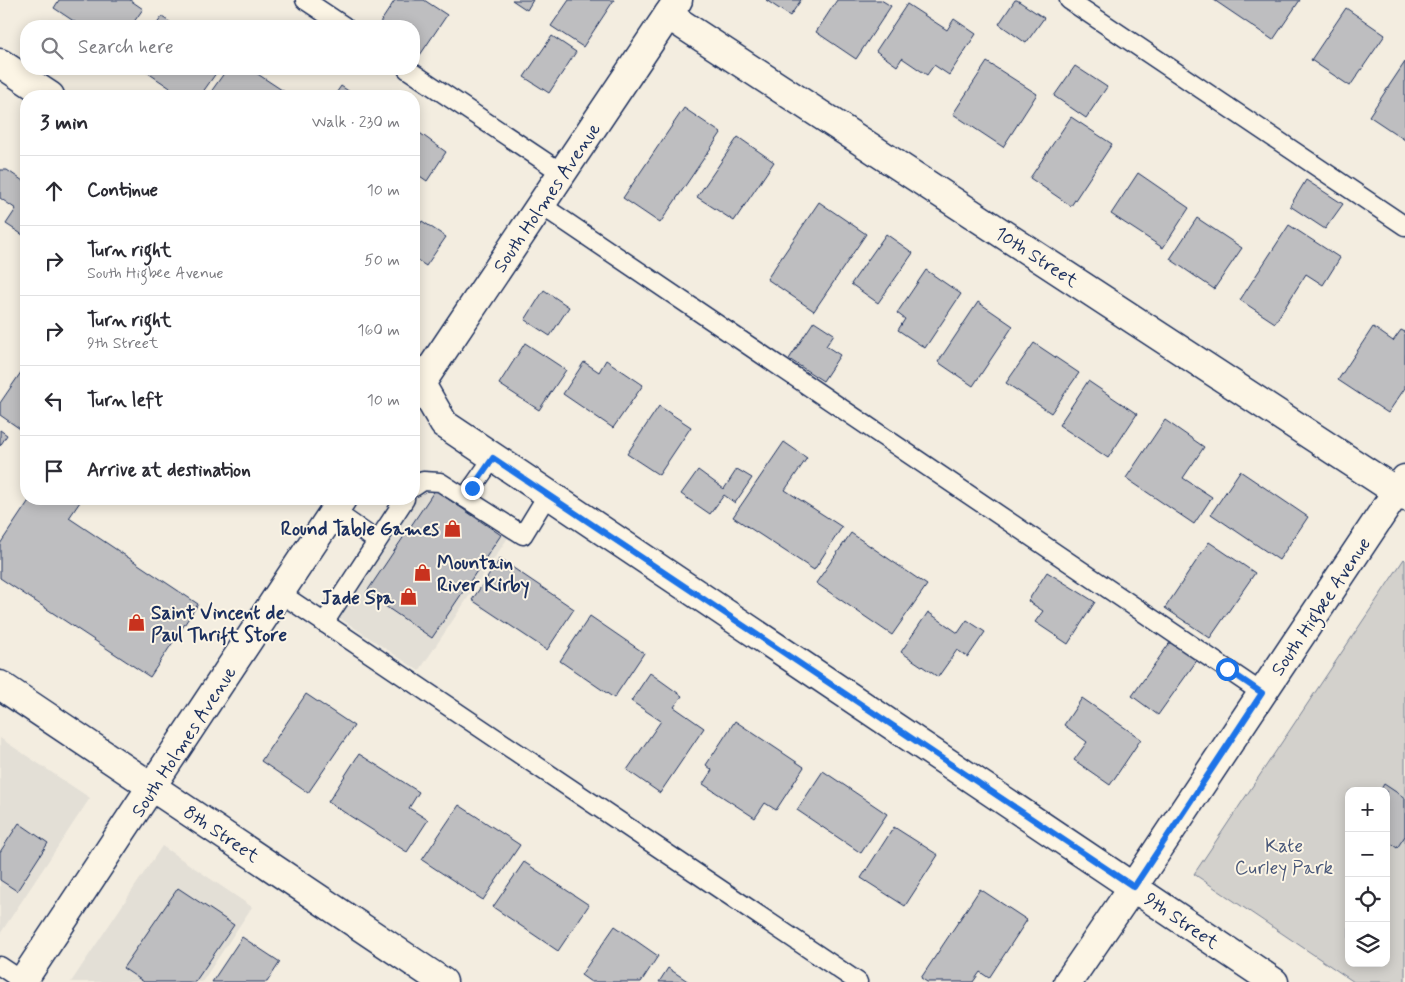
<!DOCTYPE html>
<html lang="en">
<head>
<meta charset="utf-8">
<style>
	:root { --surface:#fff; --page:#f7f7f7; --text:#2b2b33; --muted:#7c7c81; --line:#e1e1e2 }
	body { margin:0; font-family:Mynerve,sans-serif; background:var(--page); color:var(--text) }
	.controls { position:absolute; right:15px; bottom:15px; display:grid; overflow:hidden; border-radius:10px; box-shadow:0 2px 12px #0003 }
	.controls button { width:45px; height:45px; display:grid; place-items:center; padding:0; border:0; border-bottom:1px solid var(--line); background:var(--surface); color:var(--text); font:25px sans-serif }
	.stop { position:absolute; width:15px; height:15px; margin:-11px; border:4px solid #1a73e8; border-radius:50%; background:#fff }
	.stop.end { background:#1a73e8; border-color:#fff; box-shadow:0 1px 5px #0008 }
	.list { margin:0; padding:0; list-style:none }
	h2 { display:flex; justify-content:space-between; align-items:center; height:65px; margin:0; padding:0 20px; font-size:21px }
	h2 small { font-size:16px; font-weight:400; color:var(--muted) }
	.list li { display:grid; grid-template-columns:32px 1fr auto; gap:15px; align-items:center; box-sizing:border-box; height:70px; padding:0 20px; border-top:1px solid var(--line) }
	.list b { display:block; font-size:19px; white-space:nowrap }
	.list p { margin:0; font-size:16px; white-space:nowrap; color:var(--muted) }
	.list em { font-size:16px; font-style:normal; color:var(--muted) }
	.icon { flex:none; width:28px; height:28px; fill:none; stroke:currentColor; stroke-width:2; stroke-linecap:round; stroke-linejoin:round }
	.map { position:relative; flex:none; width:1405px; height:982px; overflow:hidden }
	.search { position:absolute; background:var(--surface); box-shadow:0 2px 12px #0003; left:20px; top:20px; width:400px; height:55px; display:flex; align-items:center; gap:12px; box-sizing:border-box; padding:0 18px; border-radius:20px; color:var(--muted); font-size:19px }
	.panel { position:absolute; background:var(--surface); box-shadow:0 2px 12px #0003; left:20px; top:90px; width:400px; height:415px; border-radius:20px }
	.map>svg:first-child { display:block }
	.built { fill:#e3dfd6 }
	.green { fill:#d3d1cc; stroke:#778095; fill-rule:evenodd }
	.building { fill:#bebec0; stroke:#1b2f5e }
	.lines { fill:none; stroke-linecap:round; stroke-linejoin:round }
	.service-casing { stroke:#1b2f5e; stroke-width:21 }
	.minor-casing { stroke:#1b2f5e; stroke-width:31 }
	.tertiary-casing { stroke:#1b2f5e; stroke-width:31 }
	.secondary-casing { stroke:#1b2f5e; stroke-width:31 }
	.service { stroke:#fcf5e5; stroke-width:18 }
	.minor { stroke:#fcf5e5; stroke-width:28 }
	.tertiary { stroke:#fcf5e5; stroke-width:28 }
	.secondary { stroke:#fcf5e5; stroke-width:28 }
	.route { stroke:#1a73e8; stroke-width:6 }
	.labels { text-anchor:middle; stroke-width:4; stroke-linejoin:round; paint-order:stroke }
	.street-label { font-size:19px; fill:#1b2f5e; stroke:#fcf5e5 }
	.poi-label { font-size:19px; font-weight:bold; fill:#1b2f5e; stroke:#fcf5e5; text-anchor:end }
	.park-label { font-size:19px; fill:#49587a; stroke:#fcf5e5 }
</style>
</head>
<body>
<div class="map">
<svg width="1405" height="982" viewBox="0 0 1405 982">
	<rect width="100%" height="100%" fill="#f3ede0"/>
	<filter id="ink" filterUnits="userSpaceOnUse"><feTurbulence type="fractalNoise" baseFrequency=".02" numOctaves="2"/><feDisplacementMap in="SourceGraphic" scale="10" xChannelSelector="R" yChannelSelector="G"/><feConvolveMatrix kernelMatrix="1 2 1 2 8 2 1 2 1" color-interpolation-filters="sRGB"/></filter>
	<g filter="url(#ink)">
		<g class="built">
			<polygon points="427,470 441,472 517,524 419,671 323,607 395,499 414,499 414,474"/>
			<polygon points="0,738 90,798 0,934"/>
			<polygon points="162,846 252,907 202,982 71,982"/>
		</g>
		<path class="green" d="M 1404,559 L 1405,560 L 1405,982 L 1354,982 L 1194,874 ZM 1349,791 L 1386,791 L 1386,963 L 1349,963 Z"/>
		<g class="building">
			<polygon points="59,0 130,0 143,9 131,26 81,26 54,8"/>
			<polygon points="395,0 424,0 447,15 420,55 414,51 414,26 378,26"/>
			<polygon points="512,0 533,0 527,10"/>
			<polygon points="569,0 614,0 583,47 551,26"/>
			<polygon points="766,0 801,0 790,16"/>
			<polygon points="837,0 881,0 891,6 856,59 816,32"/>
			<polygon points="1015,0 1017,0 1044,18 1026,43 999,24"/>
			<polygon points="1214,0 1300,0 1273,40"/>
			<polygon points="907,4 947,30 954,19 976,34 949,75 934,65 927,75 902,58 897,66 876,51"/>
			<polygon points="1346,8 1385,35 1350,86 1311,60"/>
			<polygon points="162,17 176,26 155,26"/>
			<polygon points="552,36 576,52 549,93 524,77"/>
			<polygon points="987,62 1037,94 1003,147 953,114"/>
			<polygon points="1405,62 1405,140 1369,116"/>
			<polygon points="1075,66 1107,87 1086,118 1054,96"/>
			<polygon points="142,69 219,69 200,96 182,96"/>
			<polygon points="227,69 250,69 291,96 208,96"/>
			<polygon points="341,86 356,96 334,96"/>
			<polygon points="684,108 721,133 660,223 623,198"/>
			<polygon points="1071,117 1112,144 1071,206 1030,178"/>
			<polygon points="417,131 446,152 427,181 414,172 414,136"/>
			<polygon points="738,137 774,162 734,221 697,197"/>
			<polygon points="0,170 7,170 26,183 26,237 6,224 16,209 0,198"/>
			<polygon points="1138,173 1189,208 1163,248 1111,214"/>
			<polygon points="1306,180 1343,204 1325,229 1290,206"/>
			<polygon points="819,202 866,234 814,311 767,279"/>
			<polygon points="1197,218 1242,248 1214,289 1170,259"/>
			<polygon points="422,221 446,237 426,266 414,258 414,234"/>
			<polygon points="1289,225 1340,258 1323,285 1306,274 1275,323 1240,300"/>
			<polygon points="886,234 913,253 878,303 851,284"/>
			<polygon points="926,270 961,294 925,348 898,330 905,319 897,313"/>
			<polygon points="544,290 569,307 550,336 525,320"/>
			<polygon points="978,302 1013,326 973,386 938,362"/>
			<polygon points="814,321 834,334 826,346 840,355 823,381 789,359"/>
			<polygon points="1373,327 1393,341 1401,330 1405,332 1405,388 1388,413 1338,380"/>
			<polygon points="525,343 566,370 539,410 499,384"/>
			<polygon points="1034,343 1079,373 1051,413 1006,383"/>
			<polygon points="606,360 643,385 613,428 563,394 584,362 599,372"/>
			<polygon points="26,365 26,433 0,415 0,403"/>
			<polygon points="1088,381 1137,414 1108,458 1059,425"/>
			<polygon points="659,406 691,427 659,475 627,454"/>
			<polygon points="1165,420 1204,447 1183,478 1212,497 1194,524 1126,478"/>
			<polygon points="0,430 7,435 0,446"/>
			<polygon points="784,442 807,458 785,490 842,527 814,570 733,517"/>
			<polygon points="737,469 752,478 735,503 724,495 710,514 681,494 698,470 724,489"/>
			<polygon points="1240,471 1308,517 1279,560 1211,514"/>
			<polygon points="435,490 501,535 432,638 366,593"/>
			<polygon points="30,499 82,499 69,518 198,604 150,677 0,578 0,544"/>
			<polygon points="851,533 927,585 892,635 816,583"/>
			<polygon points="1209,542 1255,573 1210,638 1165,608"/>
			<polygon points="500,559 574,609 547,650 472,600"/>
			<polygon points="1047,572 1095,602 1068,644 1035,622 1043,611 1028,601"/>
			<polygon points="928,612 958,633 967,620 985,632 968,657 957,650 938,677 901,652"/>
			<polygon points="590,616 644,653 614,698 560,661"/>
			<polygon points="1171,641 1198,659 1158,715 1132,696"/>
			<polygon points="650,673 682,696 674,707 704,728 660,793 627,770 661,721 631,701"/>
			<polygon points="306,694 354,726 308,793 261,761"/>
			<polygon points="1082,698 1141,739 1110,785 1074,760 1087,742 1064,725"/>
			<polygon points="735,721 804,767 776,810 765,803 755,818 703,784 712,770 706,765"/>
			<polygon points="359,754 419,792 409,808 428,820 407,852 328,802"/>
			<polygon points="823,771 887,814 861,853 797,810"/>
			<polygon points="1384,784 1405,798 1405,836 1397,848 1386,840 1386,791 1380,791"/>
			<polygon points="459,805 520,845 483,900 422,860"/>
			<polygon points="19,823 48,843 17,891 0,880 0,852"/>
			<polygon points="894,827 938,855 905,906 861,878"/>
			<polygon points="524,862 589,905 558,951 493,907"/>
			<polygon points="178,888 234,925 195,982 144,982 123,968"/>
			<polygon points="980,889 1027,920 989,978 980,972 973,982 927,982 921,978"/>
			<polygon points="615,926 658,956 641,982 591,982 581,975"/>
			<polygon points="242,937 280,962 267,982 212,982"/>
			<polygon points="668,968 689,982 659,982"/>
		</g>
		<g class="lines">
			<defs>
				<g id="service">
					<polyline points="305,0 344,26"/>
					<polyline points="1069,0 1405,226"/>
					<polyline points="407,69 562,173"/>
					<polyline points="541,205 1262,693"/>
					<polyline points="414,487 423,481 440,482 523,535 548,494"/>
					<polyline points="465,498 493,458"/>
					<polyline points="334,511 377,541"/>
					<polyline points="280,593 858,982"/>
					<polyline points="324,623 405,499"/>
					<polyline points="0,966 24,982"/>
				</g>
				<g id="minor">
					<polyline points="668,15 1405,497"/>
					<polyline points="421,384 444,424 1274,982"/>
					<polyline points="0,685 443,982"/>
					<polyline points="1068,982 1133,887 1405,479"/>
				</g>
				<polyline id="tertiary" points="0,63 50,96"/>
				<g id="secondary">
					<polyline points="414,394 678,0"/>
					<polyline points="22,982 342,499"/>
				</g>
			</defs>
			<use href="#service" class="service-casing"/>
			<use href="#minor" class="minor-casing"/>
			<use href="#tertiary" class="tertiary-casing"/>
			<use href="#secondary" class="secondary-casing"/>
			<use href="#service" class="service"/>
			<use href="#minor" class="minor"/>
			<use href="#tertiary" class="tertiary"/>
			<use href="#secondary" class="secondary"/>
		</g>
	</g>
	<g class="lines" filter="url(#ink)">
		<polyline class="route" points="472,488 493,458 1134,887 1262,693 1227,669"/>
	</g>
	<defs>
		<symbol id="shop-bare" viewBox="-9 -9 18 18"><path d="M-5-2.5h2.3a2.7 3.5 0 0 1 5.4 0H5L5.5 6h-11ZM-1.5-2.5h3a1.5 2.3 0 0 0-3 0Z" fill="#c8321e" stroke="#fcf5e5" stroke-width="2.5" paint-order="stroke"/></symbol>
	</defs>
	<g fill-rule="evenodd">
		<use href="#shop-bare" x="440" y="516" width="25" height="25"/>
		<use href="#shop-bare" x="410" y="560" width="25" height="25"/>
		<use href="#shop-bare" x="396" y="584" width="25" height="25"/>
		<use href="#shop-bare" x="124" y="610" width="25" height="25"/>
	</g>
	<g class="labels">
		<g class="street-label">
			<text transform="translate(546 197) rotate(-56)" y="7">South Holmes Avenue</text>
			<text transform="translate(1037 256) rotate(33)" y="7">10th Street</text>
			<text transform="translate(1320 606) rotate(-56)" y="7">South Higbee Avenue</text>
			<text transform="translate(183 741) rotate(-57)" y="7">South Holmes Avenue</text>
			<text transform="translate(222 833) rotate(34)" y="7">8th Street</text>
			<text transform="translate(1182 920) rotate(34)" y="7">9th Street</text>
		</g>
		<g class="poi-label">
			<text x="439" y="535">Round Table Games</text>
			<text x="437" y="569" text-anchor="start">Mountain<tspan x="437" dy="22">River Kirby</tspan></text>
			<text x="394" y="604">Jade Spa</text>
			<text x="151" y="619" text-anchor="start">Saint Vincent de<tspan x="151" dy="22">Paul Thrift Store</tspan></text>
		</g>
		<g class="park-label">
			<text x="1284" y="852">Kate<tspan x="1284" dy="22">Curley Park</tspan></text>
		</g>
	</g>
</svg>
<div class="controls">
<button>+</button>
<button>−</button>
<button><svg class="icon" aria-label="locate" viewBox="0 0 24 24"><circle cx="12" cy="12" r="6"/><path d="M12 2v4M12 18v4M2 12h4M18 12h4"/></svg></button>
<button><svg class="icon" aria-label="layers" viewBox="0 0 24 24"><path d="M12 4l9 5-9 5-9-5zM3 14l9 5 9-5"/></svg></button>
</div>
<div class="stop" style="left:1227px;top:669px"></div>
<div class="stop end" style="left:472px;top:488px"></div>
<div class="search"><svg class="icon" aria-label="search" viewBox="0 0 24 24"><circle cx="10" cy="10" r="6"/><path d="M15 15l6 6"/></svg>Search here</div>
<section class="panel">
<h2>3 min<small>Walk · 230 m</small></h2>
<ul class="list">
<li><svg class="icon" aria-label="ahead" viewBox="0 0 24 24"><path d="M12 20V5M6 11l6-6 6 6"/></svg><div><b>Continue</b></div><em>10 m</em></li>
<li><svg class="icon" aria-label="right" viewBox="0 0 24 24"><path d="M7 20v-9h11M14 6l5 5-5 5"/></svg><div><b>Turn right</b><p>South Higbee Avenue</p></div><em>50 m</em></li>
<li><svg class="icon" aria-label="right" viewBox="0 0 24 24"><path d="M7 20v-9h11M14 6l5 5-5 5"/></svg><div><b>Turn right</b><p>9th Street</p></div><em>160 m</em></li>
<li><svg class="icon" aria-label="left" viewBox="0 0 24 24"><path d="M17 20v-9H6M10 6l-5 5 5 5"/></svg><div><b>Turn left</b></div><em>10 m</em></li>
<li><svg class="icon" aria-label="arrive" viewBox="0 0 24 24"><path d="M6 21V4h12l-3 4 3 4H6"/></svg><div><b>Arrive at destination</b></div></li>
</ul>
</section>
</div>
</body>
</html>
